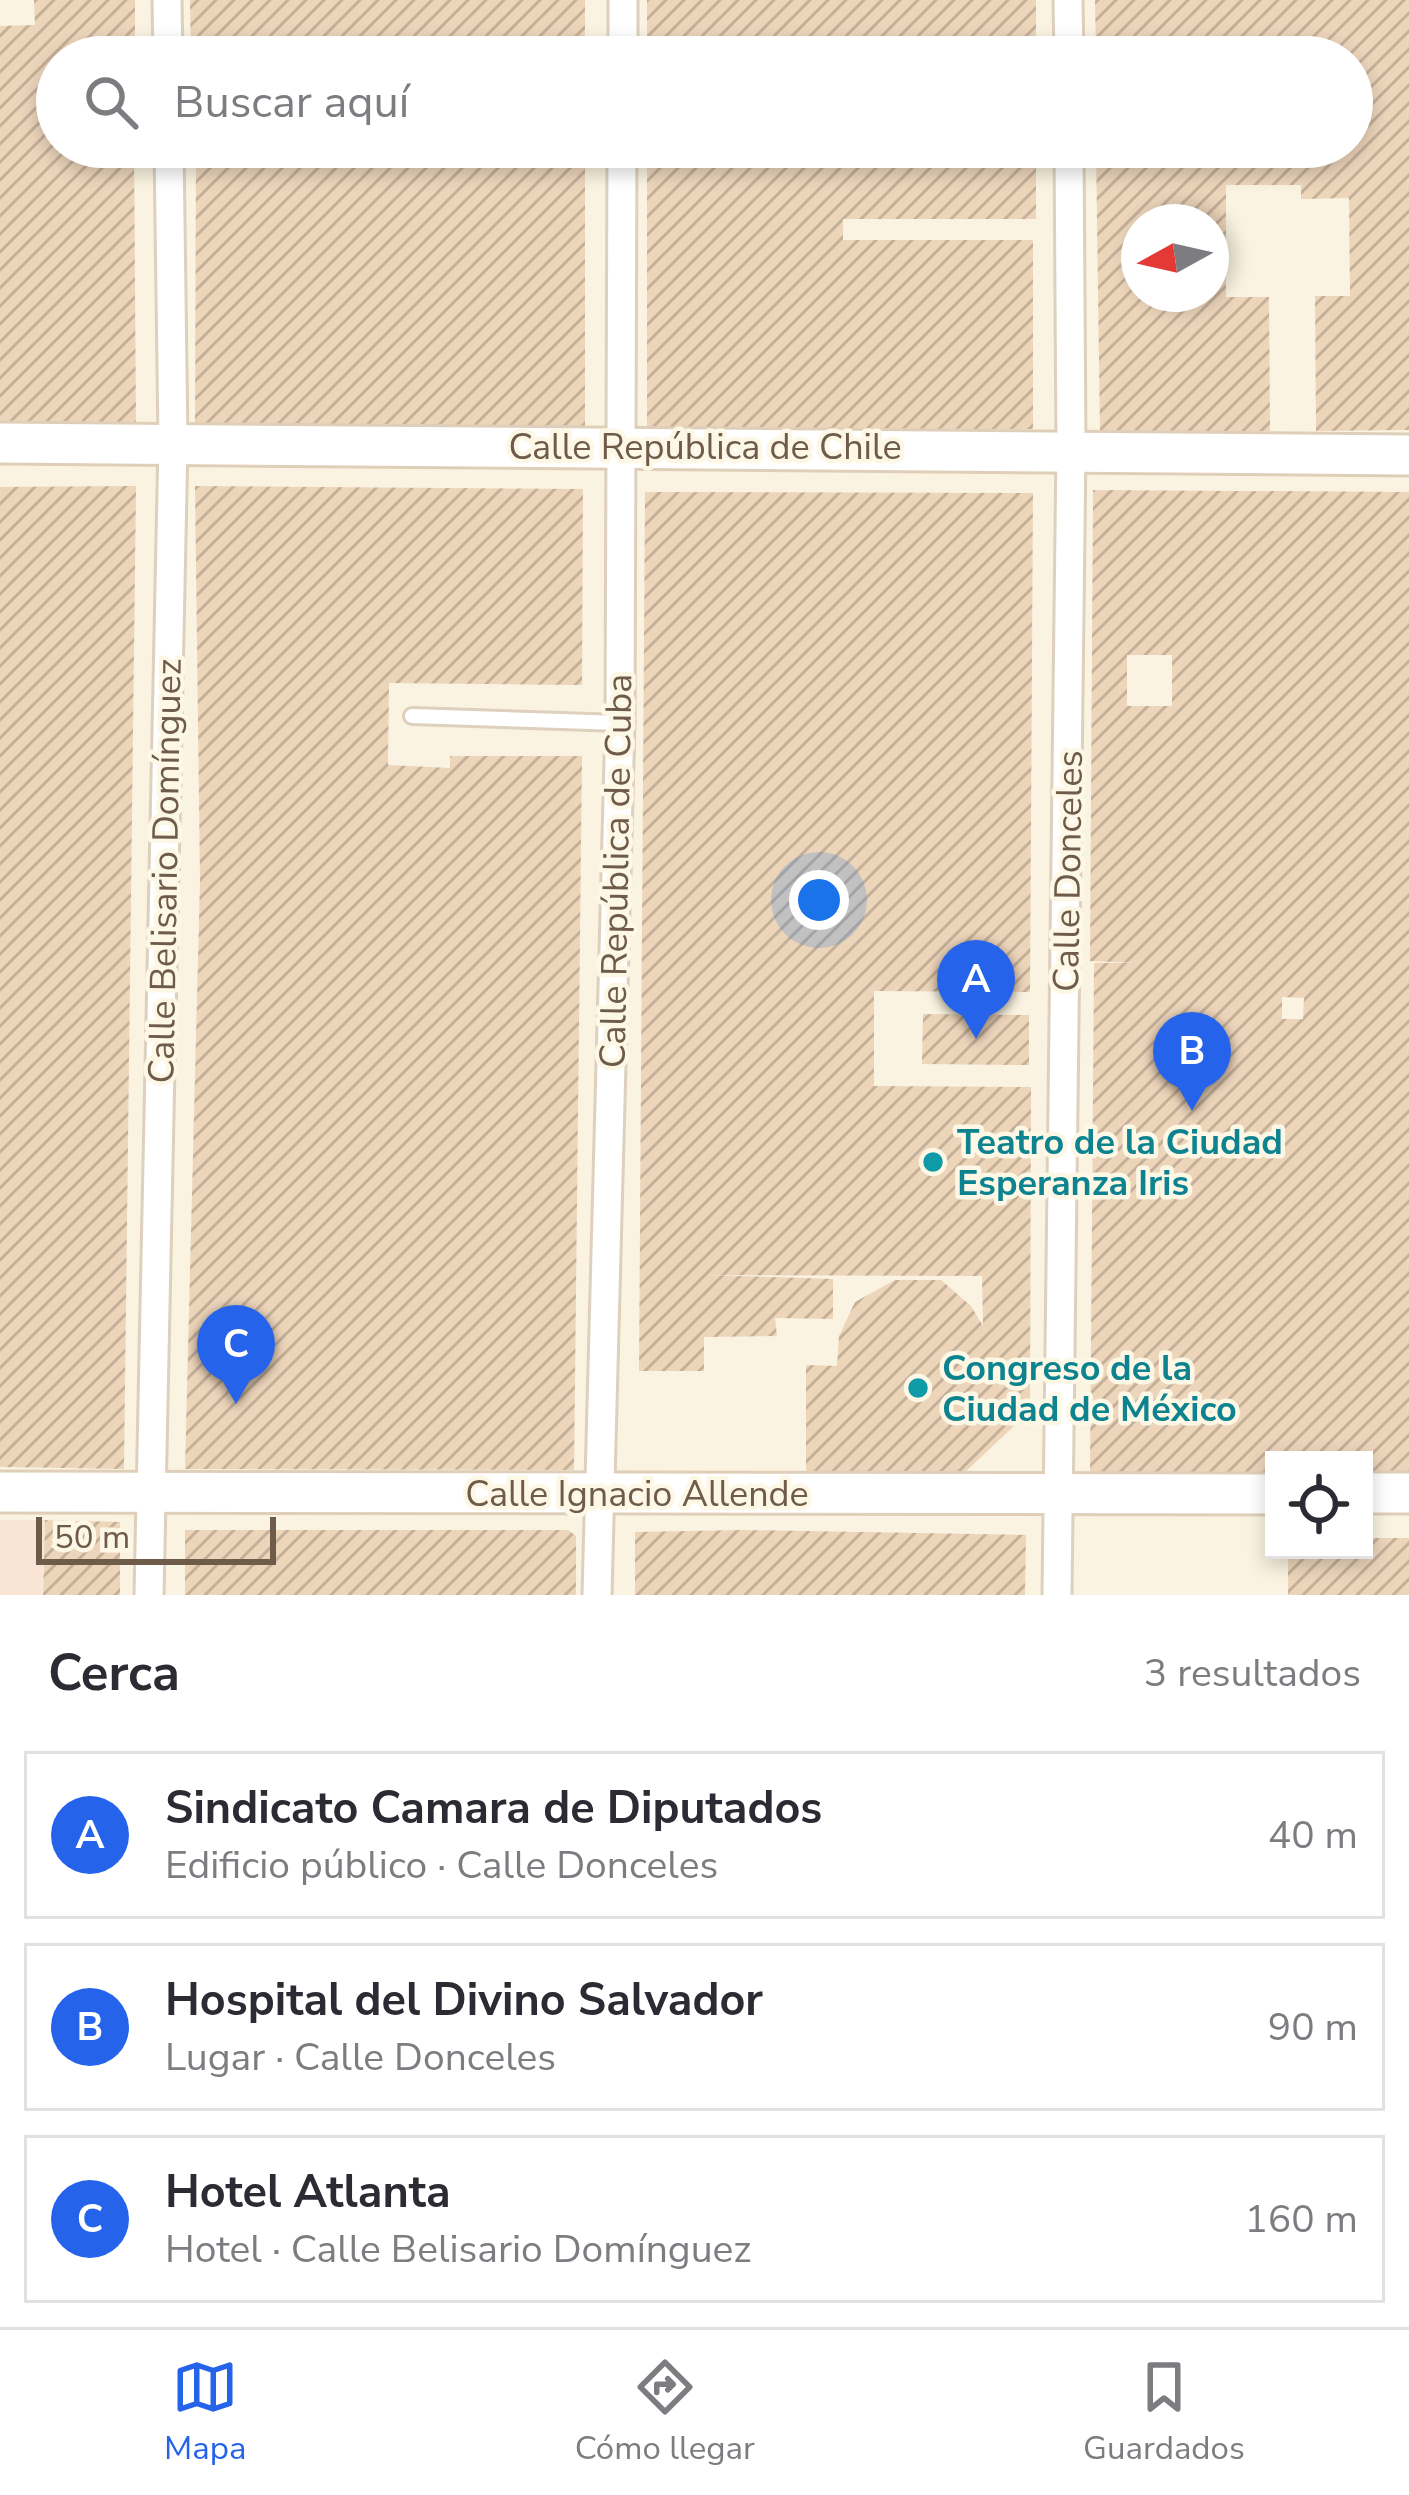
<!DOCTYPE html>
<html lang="es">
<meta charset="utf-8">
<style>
:root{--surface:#fff;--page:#f7f7f7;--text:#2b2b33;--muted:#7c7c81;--line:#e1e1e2;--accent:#2563eb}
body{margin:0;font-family:"Nunito Sans",sans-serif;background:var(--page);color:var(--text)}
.controls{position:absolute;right:36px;bottom:36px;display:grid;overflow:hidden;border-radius:0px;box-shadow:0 6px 18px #0003}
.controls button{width:108px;height:108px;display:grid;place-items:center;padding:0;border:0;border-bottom:3px solid var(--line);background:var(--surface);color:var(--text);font:60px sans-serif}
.compass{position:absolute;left:1121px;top:204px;width:108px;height:108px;border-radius:50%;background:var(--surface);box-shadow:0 6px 18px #0003;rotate:262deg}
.scale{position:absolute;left:36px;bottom:30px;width:240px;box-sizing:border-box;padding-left:12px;border:6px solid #6f5b4a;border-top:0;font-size:33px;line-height:42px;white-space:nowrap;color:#6f5b4a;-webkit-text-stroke:9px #fdf7e6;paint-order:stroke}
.you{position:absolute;left:819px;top:900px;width:42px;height:42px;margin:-30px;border:9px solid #fff;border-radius:50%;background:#1a73e8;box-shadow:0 0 0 18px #1a73e833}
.badge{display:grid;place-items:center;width:78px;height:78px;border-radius:50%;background:var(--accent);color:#fff;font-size:39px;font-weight:700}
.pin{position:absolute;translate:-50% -99px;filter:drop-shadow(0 3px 6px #0008)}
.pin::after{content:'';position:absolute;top:63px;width:42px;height:36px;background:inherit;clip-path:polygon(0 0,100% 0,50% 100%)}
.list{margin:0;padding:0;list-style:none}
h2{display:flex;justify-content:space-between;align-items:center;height:156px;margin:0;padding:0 48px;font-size:51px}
h2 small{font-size:39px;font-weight:400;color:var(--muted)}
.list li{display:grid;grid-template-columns:78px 1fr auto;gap:36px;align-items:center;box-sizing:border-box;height:168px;margin:0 24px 24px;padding:0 24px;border:3px solid var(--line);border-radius:0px}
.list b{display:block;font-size:45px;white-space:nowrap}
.list p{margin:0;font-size:39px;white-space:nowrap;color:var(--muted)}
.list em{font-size:39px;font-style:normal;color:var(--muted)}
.icon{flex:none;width:66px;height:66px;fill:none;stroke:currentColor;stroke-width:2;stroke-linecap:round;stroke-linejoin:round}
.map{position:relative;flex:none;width:1409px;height:1595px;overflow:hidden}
.search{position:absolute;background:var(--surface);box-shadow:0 6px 18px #0003;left:36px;right:36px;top:36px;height:132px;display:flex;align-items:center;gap:30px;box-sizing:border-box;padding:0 42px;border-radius:66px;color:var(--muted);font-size:45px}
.sheet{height:732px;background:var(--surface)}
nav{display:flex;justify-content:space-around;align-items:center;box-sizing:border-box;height:168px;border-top:3px solid var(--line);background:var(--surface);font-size:33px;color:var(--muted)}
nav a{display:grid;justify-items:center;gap:6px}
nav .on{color:var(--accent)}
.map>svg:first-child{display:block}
.commercial{fill:#fae4d5}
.building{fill:url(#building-hatch);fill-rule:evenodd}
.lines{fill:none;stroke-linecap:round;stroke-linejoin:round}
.lane-casing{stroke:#ddd0bd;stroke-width:20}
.street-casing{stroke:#ddd0bd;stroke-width:33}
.secondary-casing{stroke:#dfcfb9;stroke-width:45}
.lane{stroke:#fff;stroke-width:14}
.street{stroke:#fff;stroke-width:27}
.secondary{stroke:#fff;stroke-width:39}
.culture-dot{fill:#0f9aa8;stroke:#fdf7e6;stroke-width:4.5}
.labels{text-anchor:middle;stroke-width:9;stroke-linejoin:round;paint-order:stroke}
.street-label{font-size:36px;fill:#6f5b4a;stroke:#fdf7e6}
.culture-label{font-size:36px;font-weight:bold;fill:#0d838f;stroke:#fdf7e6;text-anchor:start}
</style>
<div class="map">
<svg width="1409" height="1595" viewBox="0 0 1409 1595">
<defs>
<pattern id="building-hatch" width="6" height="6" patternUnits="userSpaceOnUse" patternTransform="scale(3)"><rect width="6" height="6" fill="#edd5ba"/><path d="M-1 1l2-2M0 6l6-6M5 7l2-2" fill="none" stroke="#c4b099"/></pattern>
</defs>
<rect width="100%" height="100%" fill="#faf3e1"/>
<path class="commercial" d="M0 1520H45L42 1595H0Z"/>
<path class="building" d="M34 0H135V57H57V147H134L136 426 0 423V26L35 25Z
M190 0H585V57H191Z
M647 0H1036V57H647Z
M1095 0H1409V430L1316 431 1315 296H1350L1349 198 1301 199V185H1226V297H1269L1270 431 1100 433 1096 147H1352V57H1096ZM1139 222H1211V294H1139Z
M196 147H585V431L195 423Z
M647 147H1036V219H843V240H1033V429H647Z
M136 486 124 1469 0 1467V487Z
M195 486 583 489 582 685 389 683 388 765 450 768V756H582L574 1470 185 1469 200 880Z
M1093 490 1409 492V1475H1364V1460H1274V1475H1090L1094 963H1137L1090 961ZM1127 655H1172V706H1127ZM1282 997 1304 998 1303 1019H1282Z
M645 492 1033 493 1030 992 874 991V1086L1031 1087 1030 1411 961 1476 806 1474V1365L837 1366 839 1336 855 1302 895 1280H941L971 1306 983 1326 982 1276 706 1275 833 1279V1319L775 1318 777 1336 704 1337V1371H639Z
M923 1014 1029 1015V1065L922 1064Z
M45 1520 120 1522V1595H43Z
M185 1530H568L576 1536V1595H185Z
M742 1530 1026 1535 1025 1595H635V1532Z
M1364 1538H1409V1595H1288V1550H1364Z"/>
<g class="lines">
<g class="lane-casing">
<path id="lane" d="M412 716 620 723"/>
</g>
<g class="street-casing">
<path id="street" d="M167 0 168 57
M1068 0 1069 57
M623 57V0
M149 1595 173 442 169 147
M597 1595 620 723 622 147
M1057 1595 1071 449 1069 147"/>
</g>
<g class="secondary-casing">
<path id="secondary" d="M0 443 1409 455
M0 1492 1274 1494
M1364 1493H1409"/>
</g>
<use href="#lane" class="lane"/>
<use href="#street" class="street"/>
<use href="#secondary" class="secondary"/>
</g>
<g class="culture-dot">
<circle cx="933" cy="1162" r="12"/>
<circle cx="918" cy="1388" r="12"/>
</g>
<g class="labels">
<g class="street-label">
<text x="705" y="459">Calle República de Chile</text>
<text transform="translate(164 871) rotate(-89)" y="13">Calle Belisario Domínguez</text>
<text transform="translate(615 871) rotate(-89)" y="13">Calle República de Cuba</text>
<text transform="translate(1067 871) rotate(-89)" y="13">Calle Donceles</text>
<text x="637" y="1506">Calle Ignacio Allende</text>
</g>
<g class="culture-label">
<text x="957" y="1154">Teatro de la Ciudad<tspan x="957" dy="41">Esperanza Iris</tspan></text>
<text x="942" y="1380">Congreso de la<tspan x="942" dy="41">Ciudad de México</tspan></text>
</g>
</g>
</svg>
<div class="controls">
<button><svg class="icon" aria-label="locate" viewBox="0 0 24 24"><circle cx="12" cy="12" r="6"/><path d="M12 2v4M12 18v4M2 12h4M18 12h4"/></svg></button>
</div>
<svg class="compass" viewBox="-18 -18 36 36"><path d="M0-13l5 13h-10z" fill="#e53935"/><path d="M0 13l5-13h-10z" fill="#7c7c81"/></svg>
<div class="scale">50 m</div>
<div class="you"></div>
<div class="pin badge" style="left:976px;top:1039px">A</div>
<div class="pin badge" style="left:1192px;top:1111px">B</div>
<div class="pin badge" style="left:236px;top:1404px">C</div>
<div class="search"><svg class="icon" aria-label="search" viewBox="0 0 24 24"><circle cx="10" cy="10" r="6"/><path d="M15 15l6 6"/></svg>Buscar aquí</div>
</div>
<section class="sheet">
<h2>Cerca<small>3 resultados</small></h2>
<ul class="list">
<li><span class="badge">A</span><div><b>Sindicato Camara de Diputados</b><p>Edificio público · Calle Donceles</p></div><em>40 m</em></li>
<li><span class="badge">B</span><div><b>Hospital del Divino Salvador</b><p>Lugar · Calle Donceles</p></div><em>90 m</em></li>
<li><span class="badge">C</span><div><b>Hotel Atlanta</b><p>Hotel · Calle Belisario Domínguez</p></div><em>160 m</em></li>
</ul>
</section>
<nav>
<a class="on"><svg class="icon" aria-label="map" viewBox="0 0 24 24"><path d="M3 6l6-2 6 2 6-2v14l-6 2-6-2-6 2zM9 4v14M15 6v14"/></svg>Mapa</a>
<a><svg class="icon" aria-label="directions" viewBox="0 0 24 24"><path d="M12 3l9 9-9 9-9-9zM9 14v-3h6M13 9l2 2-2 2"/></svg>Cómo llegar</a>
<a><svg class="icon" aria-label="saved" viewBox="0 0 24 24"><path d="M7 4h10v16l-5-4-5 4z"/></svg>Guardados</a>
</nav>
